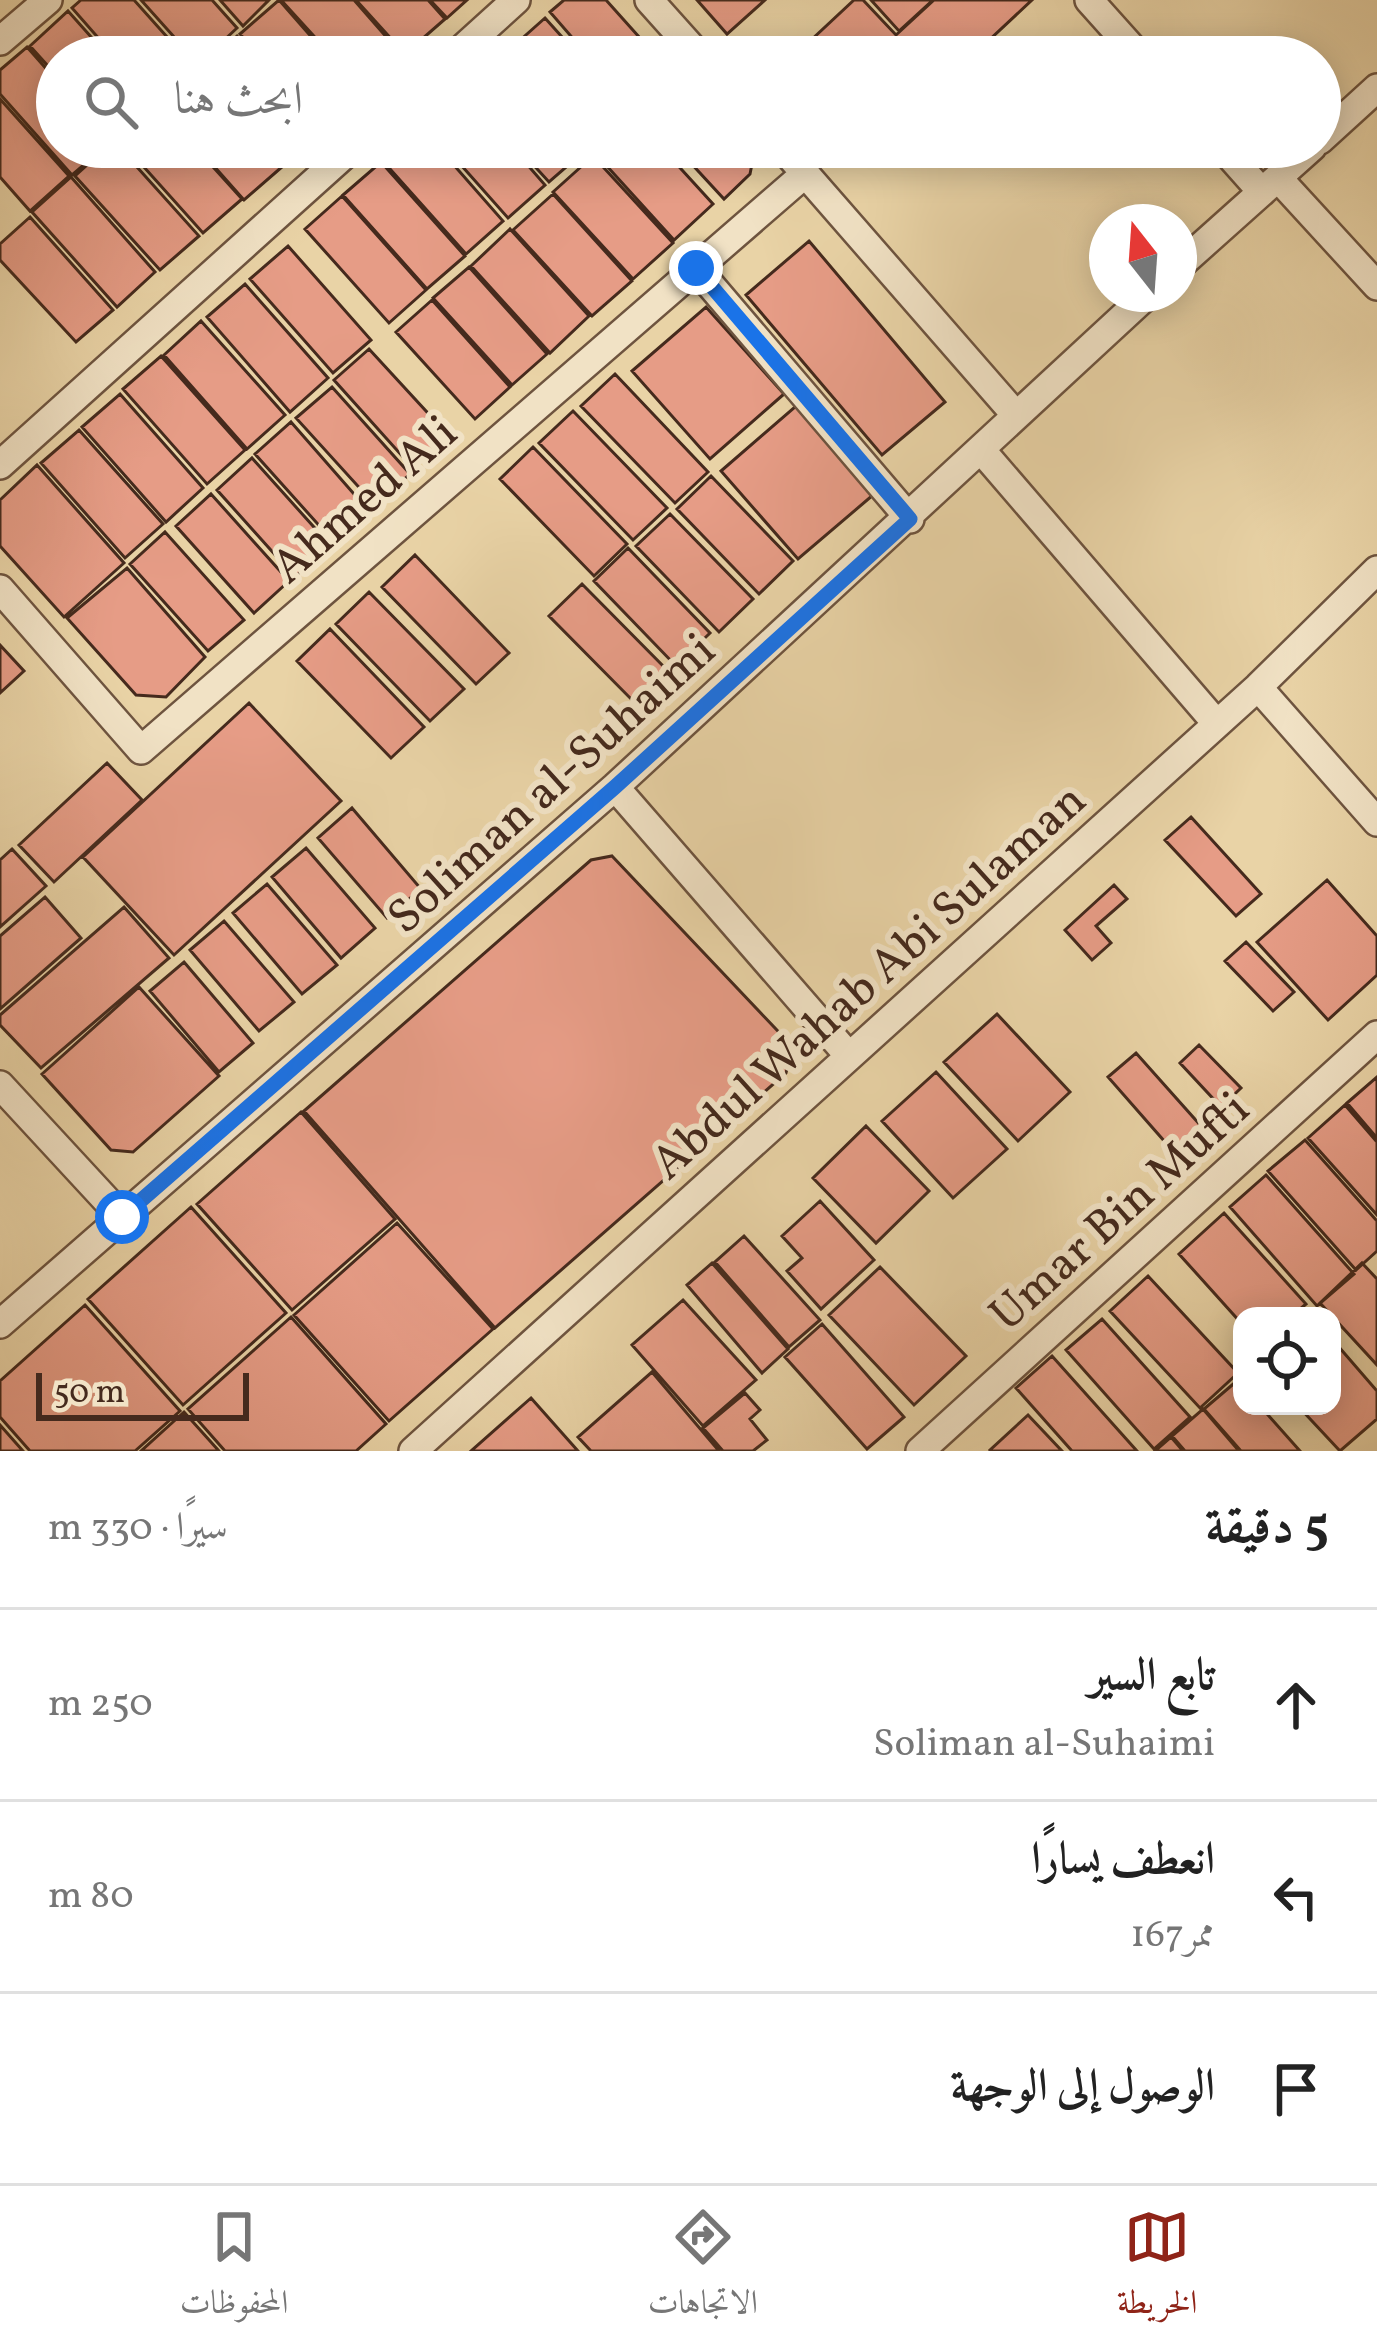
<!DOCTYPE html>
<html lang="ar">
<meta charset="utf-8">
<style>
:root{--surface:#fff;--page:#f6f6f6;--text:#222;--muted:#767676;--line:#e0e0e0;--accent:#8f2418}
body{margin:0;font-family:Vollkorn,Amiri,serif;background:var(--page);color:var(--text);direction:rtl}
.controls{position:absolute;right:36px;bottom:36px;display:grid;overflow:hidden;border-radius:24px;box-shadow:0 6px 30px #0003}
.controls button{width:108px;height:108px;display:grid;place-items:center;padding:0;border:0;border-bottom:3px solid var(--line);background:var(--surface);color:var(--text);font:60px sans-serif}
.compass{position:absolute;left:1089px;top:204px;width:108px;height:108px;border-radius:50%;background:var(--surface);box-shadow:0 6px 30px #0003;rotate:343deg}
.scale{position:absolute;left:36px;bottom:30px;width:213px;box-sizing:border-box;padding-left:12px;border:6px solid #452a1d;border-top:0;font-size:33px;line-height:42px;white-space:nowrap;color:#452a1d;-webkit-text-stroke:9px #f1e2c5;paint-order:stroke}
.stop{position:absolute;width:36px;height:36px;margin:-27px;border:9px solid #1a73e8;border-radius:50%;background:#fff}
.stop.end{background:#1a73e8;border-color:#fff;box-shadow:0 3px 12px #0008}
.list{margin:0;padding:0;list-style:none}
h2{display:flex;justify-content:space-between;align-items:center;height:156px;margin:0;padding:0 48px;font-size:51px}
h2 small{font-size:39px;font-weight:400;color:var(--muted)}
.list li{display:grid;grid-template-columns:78px 1fr auto;gap:36px;align-items:center;box-sizing:border-box;height:192px;padding:0 48px;border-top:3px solid var(--line)}
.list b{display:block;font-size:45px;white-space:nowrap}
.list p{margin:0;font-size:39px;white-space:nowrap;color:var(--muted)}
.list em{font-size:39px;font-style:normal;color:var(--muted)}
.icon{flex:none;width:66px;height:66px;fill:none;stroke:currentColor;stroke-width:2;stroke-linecap:round;stroke-linejoin:round}
.map{position:relative;flex:none;width:1377px;height:1451px;overflow:hidden;direction:ltr}
.search{position:absolute;background:var(--surface);box-shadow:0 6px 30px #0003;left:36px;right:36px;top:36px;height:132px;display:flex;align-items:center;gap:30px;box-sizing:border-box;padding:0 42px;border-radius:66px;color:var(--muted);font-size:45px}
.sheet{height:732px;background:var(--surface)}
nav{display:flex;justify-content:space-around;align-items:center;box-sizing:border-box;height:168px;border-top:3px solid var(--line);background:var(--surface);font-size:33px;color:var(--muted)}
nav a{display:grid;justify-items:center;gap:6px}
nav .on{color:var(--accent)}
.map>svg:first-child{display:block}
.building{fill:#e69c86;stroke:#452a1d;stroke-width:3}
.lines{fill:none;stroke-linecap:round;stroke-linejoin:round}
.minor-casing{stroke:#6e543f;stroke-width:32}
.minor{stroke:#f1e2c5;stroke-width:27}
.route{stroke:#1a73e8;stroke-width:15}
.labels{text-anchor:middle;stroke-width:12;stroke-linejoin:round;paint-order:stroke}
.street-label{font-size:48px;fill:#452a1d;stroke:#f1e2c5}
</style>
<div class="map">
<svg width="1377" height="1451" viewBox="0 0 1377 1451">
<rect width="100%" height="100%" fill="#e9d3a6"/>
<filter id="stains"><feTurbulence type="fractalNoise" baseFrequency=".00167" numOctaves="4"/><feColorMatrix values="0 0 0 0 .2 0 0 0 0 .09 0 0 0 0 .02 0 0 0 .5 -.17"/></filter>
<radialGradient id="worn" r=".72"><stop offset=".6" stop-color="#630" stop-opacity="0"/><stop offset="1" stop-color="#630" stop-opacity=".3"/></radialGradient>
<path class="building" d="M81 0H134L185 57H115L72 8Z
M141 0H212L237 28 206 57H192Z
M220 0H269L243 26Z
M279 0 329 57H260L240 34Z
M281 0H354L403 56 333 57Z
M356 0H428L445 19 405 54Z
M430 0H467L447 18Z
M564 0H606L657 57H589L550 12Z
M697 0H765L727 34Z
M854 0H863L896 35 934 0H1032L971 57H793Z
M871 0H933L899 31Z
M68 11 109 57H57V76L30 46Z
M545 18 580 57H513L508 51Z
M237 36 256 57H213Z
M27 47 57 81V147H105L72 175 0 94V70Z
M0 99 69 176 30 211 0 177Z
M107 147H119L199 236 160 270 75 176Z
M126 147H195L242 199 203 233Z
M197 147H266L283 166 244 200Z
M268 147H303L283 164Z
M397 147H438L503 221 466 254 382 160Z
M445 147H512L545 185 508 218Z
M517 147H585L587 149 549 182Z
M602 147H661L713 204 674 240 595 153Z
M676 147H742L753 159 750 174 724 199Z
M838 147H874L855 165Z
M593 156 673 243 633 279 553 192Z
M381 162 465 256 427 289 343 195Z
M71 177 155 272 117 307 32 212Z
M553 194 632 281 592 316 513 230Z
M342 196 426 290 389 323 305 229Z
M30 217 113 310 76 342 0 260V244Z
M510 229 589 316 550 353 471 266Z
M809 241 945 402 882 455 746 295Z
M288 246 371 340 333 373 250 279Z
M469 267 547 354 512 385 433 298Z
M245 284 328 378 290 412 207 317Z
M432 300 510 387 475 419 396 332Z
M706 307 784 394 710 459 632 371Z
M201 321 285 415 247 449 164 355Z
M369 349 448 435 412 467 334 380Z
M161 356 245 450 207 484 123 389Z
M615 374 708 472 675 503 581 406Z
M332 387 410 474 375 505 296 418Z
M120 394 203 488 166 522 82 427Z
M796 406 873 495 798 559 721 471Z
M573 411 667 508 633 540 539 443Z
M291 422 368 510 333 541 255 454Z
M79 430 163 524 125 558 41 463Z
M533 447 627 544 594 576 500 479Z
M252 458 330 545 295 577 217 490Z
M37 465 124 563 64 617 0 546V500Z
M711 476 793 561 759 594 677 509Z
M211 494 289 581 254 613 176 526Z
M670 514 753 599 719 632 636 546Z
M165 532 244 620 208 651 130 564Z
M628 548 710 633 676 666 594 581Z
M415 555 509 653 476 684 382 587Z
M127 568 205 657 166 697 136 695 67 618Z
M582 584 671 674 638 706 549 616Z
M369 592 464 689 430 721 336 624Z
M330 629 424 727 391 758 297 661Z
M0 645 24 671 0 693Z
M249 703 341 801 174 955 83 857Z
M107 763 142 800 54 882 19 845Z
M352 808 421 889 387 918 318 838Z
M1191 817 1261 894 1236 916 1165 840Z
M306 848 375 928 341 958 272 877Z
M12 849 46 886 0 927V860Z
M612 856 792 1046 786 1073 495 1328 304 1111 591 860Z
M1327 880 1377 936V975L1328 1020 1257 942Z
M267 884 337 965 302 994 233 913Z
M1114 885 1127 899 1096 926 1111 943 1092 960 1065 930Z
M45 897 81 938 0 1009V936Z
M124 907 169 958 41 1068 0 1025V1015Z
M224 921 294 1002 259 1031 190 950Z
M1246 942 1294 992 1273 1011 1225 961Z
M184 962 253 1043 219 1072 150 991Z
M139 987 219 1076 133 1152 111 1150 42 1074Z
M997 1014 1070 1092 1018 1141 944 1062Z
M1199 1045 1241 1088 1221 1107 1180 1063Z
M1136 1053 1201 1126 1173 1151 1108 1077Z
M936 1072 1007 1149 953 1198 882 1121Z
M1377 1077V1138L1347 1103Z
M1345 1105 1377 1142V1215L1308 1138Z
M301 1112 395 1219 292 1310 197 1204Z
M866 1126 929 1191 876 1243 813 1178Z
M1305 1140 1377 1221V1251L1356 1270 1268 1171Z
M1266 1175 1354 1274 1317 1306 1230 1207Z
M820 1201 874 1260 821 1309 787 1271 802 1258 782 1236Z
M191 1207 286 1313 183 1405 88 1299Z
M1224 1213 1306 1304 1292 1316H1242V1324L1179 1254Z
M397 1223 493 1329 389 1421 294 1315Z
M744 1236 820 1320 789 1347 715 1262Z
M712 1263 788 1349 762 1373 687 1285Z
M1362 1263 1377 1279V1365L1320 1303Z
M880 1267 966 1356 914 1405 829 1315Z
M1148 1276 1238 1373 1200 1408 1110 1311Z
M683 1300 756 1380 703 1426 632 1345Z
M85 1305 180 1411 135 1451H30L0 1417V1381Z
M291 1317 386 1424 356 1451H225L188 1409Z
M1102 1319 1190 1417 1154 1449 1066 1350Z
M822 1324 904 1417 867 1449 785 1357Z
M1332 1339 1377 1391V1419L1340 1451 1298 1406H1332Z
M1052 1356 1137 1451H1072L1016 1388Z
M652 1372 719 1451H591L578 1437Z
M1238 1380 1242 1406H1260L1300 1451H1241L1204 1409Z
M745 1393 760 1410 750 1419 767 1440 753 1451H723L703 1428Z
M531 1398 578 1451H471Z
M1203 1409 1239 1451H1185L1172 1436Z
M184 1412 219 1451H141Z
M1028 1415 1062 1451H991L990 1450Z
M0 1425 23 1451H0Z
M1171 1437 1183 1451H1155Z"/>
<g class="lines">
<g class="minor-casing">
<path id="minor" d="M649 0 700 57
M1089 0 1140 57
M0 41 48 0
M453 57 516 0
M1320 140 1377 88
M782 147 1014 413
M1222 147 1262 192
M1278 178 1377 286
M1179 266 1312 147
M696 268 910 519
M983 452 1217 724
M0 465 353 147
M0 589 141 750 806 173
M1258 687 1377 822
M615 787 849 1056
M0 1085 122 1217
M0 1324 615 787 1148 294
M413 1451 1258 687 1377 570
M920 1451 1377 1035"/>
</g>
<use href="#minor" class="minor"/>
</g>
<g class="lines">
<path class="route" d="M122 1217 615 787 910 519 696 268"/>
</g>
<g class="labels">
<g class="street-label">
<text transform="translate(363 498) rotate(-41)" y="17">Ahmed Ali</text>
<text transform="translate(550 782) rotate(-42)" y="17">Soliman al-Suhaimi</text>
<text transform="translate(867 980) rotate(-42)" y="17">Abdul Wahab Abi Sulaman</text>
<text transform="translate(1118 1210) rotate(-42)" y="17">Umar Bin Mufti</text>
</g>
</g>
<rect width="100%" height="100%" filter="url(#stains)"/>
<rect width="100%" height="100%" fill="url(#worn)"/>
</svg>
<div class="controls">
<button><svg class="icon" aria-label="locate" viewBox="0 0 24 24"><circle cx="12" cy="12" r="6"/><path d="M12 2v4M12 18v4M2 12h4M18 12h4"/></svg></button>
</div>
<svg class="compass" viewBox="-18 -18 36 36"><path d="M0-13l5 13h-10z" fill="#e53935"/><path d="M0 13l5-13h-10z" fill="#767676"/></svg>
<div class="scale">50 m</div>
<div class="stop" style="left:122px;top:1217px"></div>
<div class="stop end" style="left:696px;top:268px"></div>
<div class="search"><svg class="icon" aria-label="search" viewBox="0 0 24 24"><circle cx="10" cy="10" r="6"/><path d="M15 15l6 6"/></svg>ابحث هنا</div>
</div>
<section class="sheet">
<h2>5 دقيقة<small>سيرًا · 330 m</small></h2>
<ul class="list">
<li><svg class="icon" aria-label="ahead" viewBox="0 0 24 24"><path d="M12 20V5M6 11l6-6 6 6"/></svg><div><b>تابع السير</b><p>Soliman al-Suhaimi</p></div><em>250 m</em></li>
<li><svg class="icon" aria-label="left" viewBox="0 0 24 24"><path d="M17 20v-9H6M10 6l-5 5 5 5"/></svg><div><b>انعطف يسارًا</b><p>ممر167</p></div><em>80 m</em></li>
<li><svg class="icon" aria-label="arrive" viewBox="0 0 24 24"><path d="M6 21V4h12l-3 4 3 4H6"/></svg><div><b>الوصول إلى الوجهة</b></div></li>
</ul>
</section>
<nav>
<a class="on"><svg class="icon" aria-label="map" viewBox="0 0 24 24"><path d="M3 6l6-2 6 2 6-2v14l-6 2-6-2-6 2zM9 4v14M15 6v14"/></svg>الخريطة</a>
<a><svg class="icon" aria-label="directions" viewBox="0 0 24 24"><path d="M12 3l9 9-9 9-9-9zM9 14v-3h6M13 9l2 2-2 2"/></svg>الاتجاهات</a>
<a><svg class="icon" aria-label="saved" viewBox="0 0 24 24"><path d="M7 4h10v16l-5-4-5 4z"/></svg>المحفوظات</a>
</nav>
